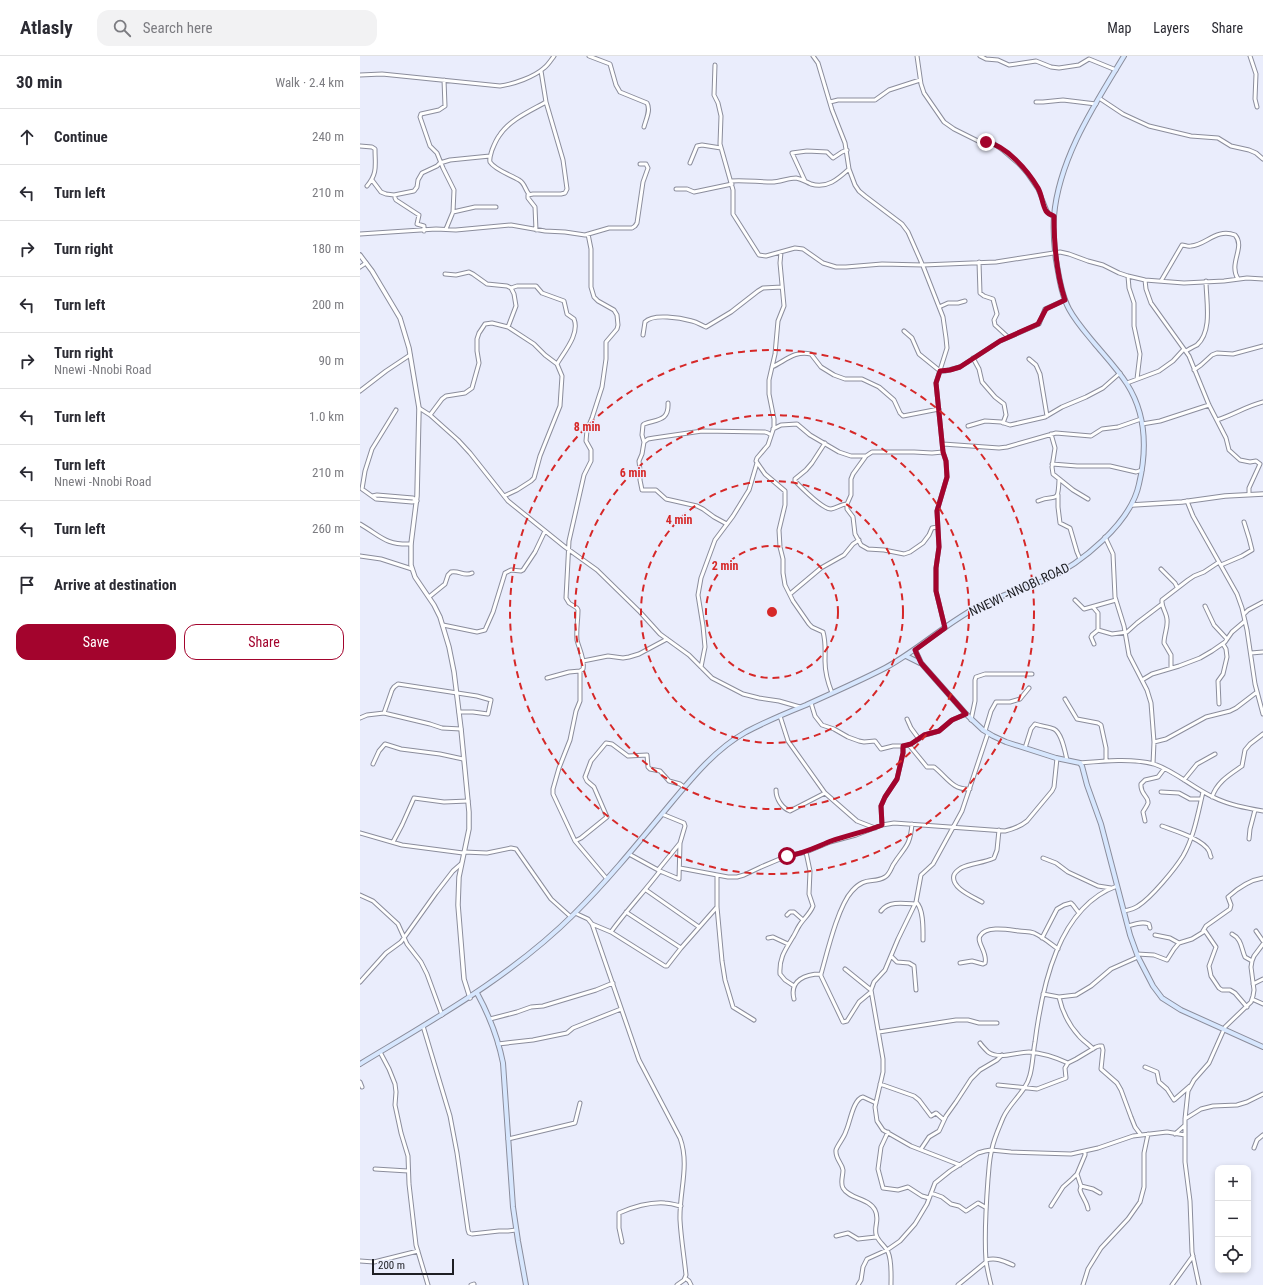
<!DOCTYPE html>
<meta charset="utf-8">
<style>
:root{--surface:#fff;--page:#f2f2f3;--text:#2b2b33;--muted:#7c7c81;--line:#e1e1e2;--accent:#a3042d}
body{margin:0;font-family:"Roboto Condensed",sans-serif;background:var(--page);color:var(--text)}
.controls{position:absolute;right:12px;bottom:12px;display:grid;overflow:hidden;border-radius:8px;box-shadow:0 2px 6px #0003}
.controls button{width:36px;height:36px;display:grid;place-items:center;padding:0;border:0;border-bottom:1px solid var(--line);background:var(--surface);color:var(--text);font:20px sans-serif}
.scale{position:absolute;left:12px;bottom:10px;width:82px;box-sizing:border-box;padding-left:4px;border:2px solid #1e1f24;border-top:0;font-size:11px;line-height:14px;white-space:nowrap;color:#1e1f24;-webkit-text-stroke:3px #eaedfc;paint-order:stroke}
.stop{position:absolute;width:12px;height:12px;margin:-9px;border:3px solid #a3042d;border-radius:50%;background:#fff}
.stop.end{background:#a3042d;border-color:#fff;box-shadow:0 1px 4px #0008}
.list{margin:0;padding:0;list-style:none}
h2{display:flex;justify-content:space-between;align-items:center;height:52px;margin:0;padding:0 16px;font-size:17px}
h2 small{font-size:13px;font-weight:400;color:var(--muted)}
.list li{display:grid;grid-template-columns:26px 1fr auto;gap:12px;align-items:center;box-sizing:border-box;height:56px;padding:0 16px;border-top:1px solid var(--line)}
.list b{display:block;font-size:15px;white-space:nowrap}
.list p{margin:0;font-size:13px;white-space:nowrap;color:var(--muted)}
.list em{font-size:13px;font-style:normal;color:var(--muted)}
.actions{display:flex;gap:8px;padding:12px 16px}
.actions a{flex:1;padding:9px 0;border:1px solid var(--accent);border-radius:12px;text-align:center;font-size:14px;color:var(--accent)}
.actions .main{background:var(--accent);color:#fff}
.icon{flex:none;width:22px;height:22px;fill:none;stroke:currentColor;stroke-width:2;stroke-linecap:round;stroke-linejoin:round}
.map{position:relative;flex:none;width:903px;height:1229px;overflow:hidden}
header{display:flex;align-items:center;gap:24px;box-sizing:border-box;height:56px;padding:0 20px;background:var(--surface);border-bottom:1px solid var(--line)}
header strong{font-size:19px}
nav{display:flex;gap:22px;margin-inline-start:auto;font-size:14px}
.search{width:280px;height:36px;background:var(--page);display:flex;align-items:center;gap:10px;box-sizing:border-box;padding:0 14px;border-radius:12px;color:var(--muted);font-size:15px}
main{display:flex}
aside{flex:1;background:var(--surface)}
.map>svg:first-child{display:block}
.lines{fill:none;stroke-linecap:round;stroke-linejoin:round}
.minor-casing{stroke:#8b8d9c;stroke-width:5}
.tertiary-casing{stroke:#8b8d9c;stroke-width:5.5}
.secondary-casing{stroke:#8b8d9c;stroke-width:6}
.minor{stroke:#fff;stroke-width:3}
.tertiary{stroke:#fff;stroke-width:3.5}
.secondary{stroke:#d7e7fe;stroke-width:4}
.route{stroke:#a3042d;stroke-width:5}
.ring{fill:none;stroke:#d62828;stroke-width:2;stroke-dasharray:7 5}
.labels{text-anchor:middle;stroke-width:3;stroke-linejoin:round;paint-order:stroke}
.street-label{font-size:13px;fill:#1e1f24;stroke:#eaedfc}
.centre{fill:#d62828;stroke:#eaedfc;stroke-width:2}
.ring-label{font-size:12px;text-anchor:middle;font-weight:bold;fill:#d62828;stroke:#eaedfc;stroke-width:3;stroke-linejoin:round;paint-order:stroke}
</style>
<header>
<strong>Atlasly</strong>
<div class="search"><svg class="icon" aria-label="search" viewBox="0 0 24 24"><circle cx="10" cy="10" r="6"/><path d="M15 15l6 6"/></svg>Search here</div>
<nav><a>Map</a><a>Layers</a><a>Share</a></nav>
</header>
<main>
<aside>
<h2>30 min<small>Walk · 2.4 km</small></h2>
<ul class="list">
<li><svg class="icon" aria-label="ahead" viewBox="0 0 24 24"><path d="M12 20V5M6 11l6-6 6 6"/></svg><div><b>Continue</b></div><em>240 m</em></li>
<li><svg class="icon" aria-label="left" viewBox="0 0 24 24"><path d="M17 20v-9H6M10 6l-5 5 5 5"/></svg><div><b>Turn left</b></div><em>210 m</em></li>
<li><svg class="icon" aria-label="right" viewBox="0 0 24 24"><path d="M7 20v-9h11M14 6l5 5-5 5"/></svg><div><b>Turn right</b></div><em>180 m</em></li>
<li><svg class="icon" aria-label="left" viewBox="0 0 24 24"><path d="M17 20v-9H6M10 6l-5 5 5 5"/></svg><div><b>Turn left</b></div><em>200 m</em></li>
<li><svg class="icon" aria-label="right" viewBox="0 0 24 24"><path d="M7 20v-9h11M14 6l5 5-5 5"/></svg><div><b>Turn right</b><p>Nnewi -Nnobi Road</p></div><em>90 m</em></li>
<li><svg class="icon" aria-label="left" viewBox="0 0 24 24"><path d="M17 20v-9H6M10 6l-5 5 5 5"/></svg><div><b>Turn left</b></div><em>1.0 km</em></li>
<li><svg class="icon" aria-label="left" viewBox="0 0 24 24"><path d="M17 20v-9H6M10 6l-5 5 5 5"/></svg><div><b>Turn left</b><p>Nnewi -Nnobi Road</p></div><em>210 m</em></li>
<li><svg class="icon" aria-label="left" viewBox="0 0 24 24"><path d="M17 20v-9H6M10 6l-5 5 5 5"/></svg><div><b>Turn left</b></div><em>260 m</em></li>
<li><svg class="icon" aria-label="arrive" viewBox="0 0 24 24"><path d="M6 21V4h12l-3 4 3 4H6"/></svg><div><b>Arrive at destination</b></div></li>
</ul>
<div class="actions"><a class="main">Save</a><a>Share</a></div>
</aside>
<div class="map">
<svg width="903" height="1229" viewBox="0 0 903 1229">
<rect width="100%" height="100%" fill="#eaedfc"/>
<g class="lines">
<g class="minor-casing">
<path id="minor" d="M229 0 250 8 256 29 260 36 287 47C291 54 286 63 284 71
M453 0 458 7 472 54 485 87 489 113 495 129 499 135 505 140 542 168 548 176 563 210 583 261 586 282 587 292 576 327 583 396 586 405 587 421 577 455 579 491 576 512V535L585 572
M557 0 561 28 564 37 584 66 594 73 618 85 633 87 644 95 660 109 667 117 678 133 687 155 689 158 694 160
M620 0 626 3 638 4 649 9 676 5 691 11 699 12 719 9 729 3 756 14
M890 0 896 18 895 43 897 51
M355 9 354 39 358 47 361 60 360 88 373 134V158L399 199 406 200 435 192 443 193 463 207 476 211H486L522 208 563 209 636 206 700 196 709 198 728 205 743 209 759 217 768 220 785 224 824 227 864 225 887 222 903 223
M0 19 22 18 140 30C154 28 174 21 184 12 188 9 191 4 194 0
M84 24 85 50 79 54 61 58 60 61 70 90 77 97 83 112 94 134 93 156 86 173
M739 42 763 58 789 70 831 80 858 82 871 90 889 94 896 97 903 103
M470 46 478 44H515L529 34 560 24
M676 46H683L703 44 736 48
M0 90 12 91 15 93C15 109 18 117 7 130
M330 107 337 90 342 89 361 92
M12 124 21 136 26 138 34 139 54 135 57 131 58 124 62 117 77 110 80 107 90 104 130 100
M371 125C385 124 398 126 412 126 420 126 428 122 436 122 442 123 446 126 451 128 467 133 478 123 489 113
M445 125 432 97 447 95 467 96 473 102 482 96 487 94
M316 133H327L334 136 372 128
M169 138C165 134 165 127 159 124 151 119 135 114 130 106 129 102 131 98 132 94 134 89 136 84 139 80 149 64 170 55 186 46
M35 139V142L36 144 59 159 57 168 64 170V175
M93 156 115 151H136
M176 174 175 151 168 142V139L173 138H201L205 137 207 133 203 104 186 46 181 15
M0 178 76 173 96 174 151 169 185 175 205 176 225 179 249 172H272L275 170 277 167 283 126 288 112 286 108H280
M228 178 231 193V231L234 241 238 245 254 254 257 259 258 269 257 273 246 286V303L242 331 232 362 227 374 226 385 231 394V405L224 419 209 485 206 542 209 547 217 552 218 554C218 564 216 574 217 584 219 593 225 603 223 613L220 615V645L216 655 210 684 199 712 193 733V738L215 785 247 823
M421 196 420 207 424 250 418 265 415 298 409 324V338L414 363V371L408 389 397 402 396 405 405 418 425 435V449L419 474 420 491 423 503V517L425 529 433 545 449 568 452 571 463 576C466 586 465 595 465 605 465 616 468 627 472 637
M619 206 620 237 624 240 633 243 637 258 634 264 635 269 648 281
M0 211 6 207
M85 218 96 219 109 216 113 218 127 228 147 230 151 232 154 238 156 250 148 271
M768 220 769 232 774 247V270L780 298 777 323
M785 224 786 233 791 247 829 300 849 349 866 382 869 394 880 404 890 406 896 405 900 408 889 432V438
M801 225 822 189C825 189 828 191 831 190 846 189 856 172 875 179 886 191 868 207 878 223
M151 232 157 230H176L182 237 204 245 207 258 214 263C220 278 204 296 197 308
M579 251 588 247H598L605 245
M544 275 552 282 559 298 580 315H585L600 311 640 285 679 268 685 253 705 244
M283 279 285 266C293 257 321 262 332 265 337 266 341 269 346 271L371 256 398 235 403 232 422 231
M826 295C829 293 833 291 837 289 853 275 846 244 846 225
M613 302 619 313 622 326 635 341 644 348 646 359 643 367
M669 303 676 309 680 318 687 360
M412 311C425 305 435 294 451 298L461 311 474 319 485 323H502L519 331 534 344 540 357 543 360 579 353
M834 314 841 309 852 299 857 297 873 298 903 290
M767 327 799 315 813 305 824 293
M0 335 26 315 50 299
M59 352 70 359 98 384 110 397 148 445 205 491 237 514 280 556 300 578 329 599 352 622 383 638 399 642 419 645 440 651
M36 354 12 393 5 415 2 433 16 443 52 446 57 445
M70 359 82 343 86 340 105 337 112 332 119 307 117 295V283L119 277 125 268 132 267 148 271 174 288 185 299 197 308 202 320 200 350 180 400 174 422 171 425 157 434 144 440
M857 364C873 359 887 350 903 346
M782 368 800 365 849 349
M608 370 625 365 641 366 650 369 685 361 702 351 726 341 743 332 760 317
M413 373 421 369 437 368 450 379 479 396 491 400H506
M691 378 695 392 692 411 693 418 713 434 728 443
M284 386 282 379 283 369 284 368C298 363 309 365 308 347
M465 387 452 407 446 414 435 423V425C442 432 462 453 471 453 477 452 481 448 487 448
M583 388 639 392 647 391 696 377 731 380 742 373 758 371 781 363
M692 408 717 410H750L776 416 782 414
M698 439V451L700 467 710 472 717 496 720 503
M12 440 17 439 53 442 57 445
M678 445C696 437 698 450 699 424
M827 445 833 460 877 538 882 552 887 574 895 628 903 658
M365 467 354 461 343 453 337 450 306 443 296 434H282L280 424V414L279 405 282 398 284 386 288 383 294 382 342 375 405 376 408 377 411 379
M0 468C21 480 25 489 51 488
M577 471 572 472 569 479 563 487 550 496 544 498 524 494 508 493 501 489 495 478 493 461 487 453V448L491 439V423L493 418 506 400 512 396H554L572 397 583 396
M745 481 753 498 755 541 764 570 769 599 787 634 791 647 794 686 793 708
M0 500 21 503 52 513
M861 509 882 500 892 494 889 482 884 466
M801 513 815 527 817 531
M430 538 461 512 484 499 493 488 499 484
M69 541 85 528 88 519 91 516C99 514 104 521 112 517
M715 544 724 553 756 544
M845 550 854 569 867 583
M733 551 738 557V574
M884 558 888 554 903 546
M83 569 117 576 125 574 133 556 145 517 151 514 161 515 163 514 175 496 185 475
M734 588 731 581 732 579 738 574 752 578 767 576 777 567 802 548
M891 597 903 596
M223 605 248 600 263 602 269 601 279 598 307 583
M341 611 345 591 343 570 338 539 341 522 355 484 373 460 389 434 397 407
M811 612V599L804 587C804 579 808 571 807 564 807 557 801 551 802 544L828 524 834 520 844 516 859 506
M187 622 209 616 220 615
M782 624 792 618 819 610 840 602 852 595 865 586 872 576 885 565
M705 643 717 663 738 667 741 669 746 692V705
M451 647 455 660 462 669 474 673 488 681 499 685 504 686 515 685 521 693 533 690H545L551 688 565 679 579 675 592 664 606 658
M859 648 858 625 863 618 867 601 866 593 863 588
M24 657 32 634 34 631 38 628 117 640 131 644 128 658 113 656H99
M420 660 428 685 465 737 497 765 515 772
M0 662 7 659 24 657 70 668 82 672 101 673
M547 663 551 672 559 683
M611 664 615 645V624L616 621 625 618H672
M625 675 631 655 636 646H650L660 643 669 632
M794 686 806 683 846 661 870 655 876 652 897 636
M549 689 567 711H574C587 721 592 734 610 733
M665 692 671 673 675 668C680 670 690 671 694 673 702 677 705 696 707 704
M720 707C742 705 772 702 794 708 815 715 833 732 853 741 869 749 886 752 903 755
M13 708 19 695 25 688 41 693 80 698 103 703
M824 724 837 708 855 698
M416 734C416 743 422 752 430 755L465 737
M801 736 819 737 830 743H841
M852 741C857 726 869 719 882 710L885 694 890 688 903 678
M785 765 783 756C784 754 787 750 788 747 789 740 780 739 781 728L785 724 798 721 804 713
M522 769 521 750 525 741 537 723 543 697V690
M802 770C815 775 843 783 849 795 850 797 850 799 851 801
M0 777 42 789 103 797
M889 783 890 773 895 754
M215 785 221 782 247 761 234 731 227 725 225 721 231 705 246 687 252 688 268 700 287 699 288 711 290 713 300 715 309 725 320 728 324 731
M33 786 42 769 54 742 84 746 108 745
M104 796 127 797 151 792 156 793 191 843 211 861
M269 798 300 815 319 823 320 787 325 770 324 767 302 758
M683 802 696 807 708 816 738 830 751 832
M320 812 368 821H377L384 819 401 811 427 800 446 796 470 786 496 779 522 769 534 767 645 775C653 773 661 770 667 765L692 735 694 731 697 702
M298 814 320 787
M357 819V851L362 905 365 924 373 951 394 964
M286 834 339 871
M0 839 13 845 38 868 47 888 61 906 67 918 82 959
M556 846C564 853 563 874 563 884
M622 846C614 841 590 832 594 819 595 816 598 814 601 812 611 807 624 807 634 802L637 794 639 774
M521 855C528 845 543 847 554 848
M764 855C769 854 774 853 778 850 791 842 815 813 823 800 834 781 838 757 843 736
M266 856 321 892 357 851
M215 857 228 863 232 868 279 1004 320 1082C330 1109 319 1136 320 1164 321 1182 324 1200 326 1219L324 1224 317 1229
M427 859 430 856H434L443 864
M232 868 251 876 305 910H307L321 892
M768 870C775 868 782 865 789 868L790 872
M843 875 846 870 870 853 871 849 868 841C878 832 890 824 903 822
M896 875 903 885
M251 876C266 855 284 836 300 815
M872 878C882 883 881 892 885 901L892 905
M795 879 810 882 819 887
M408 882 413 881 428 888
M682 882 697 853 704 849 711 847 713 849 719 857
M777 898 794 899 807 904 814 893 819 887 832 883 845 875 856 891 849 910 851 920 859 932 862 934H870L875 937 887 951
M531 900 537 906 549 907 554 910 556 934
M600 907 612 905 623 908 625 907C628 897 616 886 620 880 626 869 650 874 659 875 664 876 669 875 674 877 683 881 691 888 698 893
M485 913 511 934
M0 926 26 897 41 886 76 837 93 815 101 808
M893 928 903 923
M434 930 425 924 420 918C419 902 425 894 433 881 435 878 437 873 439 870 443 863 450 858 453 850L449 838 450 815 446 796
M511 936 499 946 487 965 483 966 461 920V918C467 897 478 850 492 835 505 820 513 828 525 821 529 819 531 813 533 809 544 791 550 792 552 768
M683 938 699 941 716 939 731 930 751 913 778 901
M699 941C702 955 709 969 719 980 723 985 729 988 733 993
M434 943C429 924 446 918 461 918
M892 943 903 948
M130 963 157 956 171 951 183 950 236 934 253 927
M63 970 90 1060 97 1097 108 1174 109 1177 112 1178 139 1175H148L156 1174
M519 976 596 964H608L619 967H637
M620 987C622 990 625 993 628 996 639 1004 656 996 669 996 683 997 695 1001 708 1007L716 1003 736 991 739 990H742L743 994 741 1013 757 1027 761 1034 771 1061 775 1071 781 1079
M138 988 173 984 207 977 213 972 261 953
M20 996 29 1013 35 1028 36 1036 35 1049 41 1077 48 1100 49 1128 56 1189 68 1229
M785 1011 797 1016 799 1026 807 1033 814 1044 830 1030
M0 1026 2 1031
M520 1028 554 1040 559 1044 571 1060 576 1057 584 1064
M638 1029 677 1033 706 1022 705 1012 708 1007
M516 1047 503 1041C493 1043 490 1067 486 1075 484 1082 478 1088 476 1094 475 1103 482 1107 483 1114 483 1120 480 1127 483 1132 489 1143 509 1142 515 1154 520 1163 514 1170 516 1178 517 1185 525 1189 528 1196 532 1205 531 1219 531 1229
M825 1063 841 1053 853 1050 877 1049 887 1046 903 1038
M528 1076 521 1091 518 1113 523 1132 538 1134 548 1131 562 1140 569 1142
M815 1078 825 1069
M148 1083 215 1067 220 1047
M894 1092 897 1084 903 1079
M561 1093 569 1081 579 1075 586 1060 596 1046 611 1023 620 1014 637 1004 642 999
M725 1095V1099L717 1118 721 1130 720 1134C722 1141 727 1146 728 1153
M600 1109 551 1090 523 1074 517 1065 515 1051 523 1016V1003L511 934 514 926 525 914 538 883 556 846 561 819 573 808 602 755 628 677
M15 1113 48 1115
M721 1130 733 1133 740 1137
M571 1137 582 1141 591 1148 599 1150 606 1155 618 1147 625 1151
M691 1150 703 1131 712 1123 717 1118
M476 1180 488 1177 498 1183 516 1181
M262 1186 259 1172V1157C273 1151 290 1146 305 1147 310 1147 315 1149 321 1150
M626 1204C636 1201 644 1205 653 1209
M0 1205 14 1206 58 1195
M325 1222 329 1225 331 1229
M111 1229 114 1228
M498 1229 501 1224 503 1211 507 1203 527 1194 540 1185 555 1168 567 1148 575 1127 590 1115 618 1097 625 1095 631 1094 651 1096 711 1098 738 1092 773 1080 807 1076 825 1079
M598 1229 626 1206
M631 1229C629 1221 627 1213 626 1205 624 1178 626 1150 628 1123 629 1114 629 1103 632 1093 634 1082 639 1072 643 1062 650 1046 666 1036 670 1019 673 1008 673 996 675 986 682 931 698 851 757 830
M723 1229 728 1213 741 1192 768 1163 780 1146 784 1131V1097L788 1078
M812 1229 833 1200
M839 1229 832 1196 830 1145 825 1106V1063L828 1035 834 1024 849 1007 865 971 891 946 893 940 894 934 891 911 892 905 894 900 903 888"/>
</g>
<g class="tertiary-casing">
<path id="tertiary" d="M0 199 12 215 40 262 49 292 59 352 57 440 51 488V509L55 521 74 549 80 561 89 591 94 616 101 673 109 756V773L99 821 98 849 104 923 110 942
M772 449 822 446 865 440 903 438"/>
</g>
<g class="secondary-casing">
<path id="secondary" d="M555 594 561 607 606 658 623 674 633 680 646 686 696 702 720 707 722 710 727 729 741 768 770 879 778 901 793 930 802 942 821 954 903 991
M546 600 560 607
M117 937C129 959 138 982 143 1007L153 1151 158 1185 166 1229
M0 1008C76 962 152 920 215 857 246 826 274 792 302 758 327 728 352 695 386 676 405 666 426 657 446 649 472 637 500 625 525 612 560 593 588 565 623 548 643 538 665 533 685 524 721 508 771 467 779 428 787 394 786 358 767 328 758 314 746 301 735 288 726 277 716 266 709 253 701 238 699 220 696 204 694 189 693 174 694 160 699 102 735 48 764 0"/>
</g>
<use href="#minor" class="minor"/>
<use href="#tertiary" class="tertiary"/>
<use href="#secondary" class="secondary"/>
</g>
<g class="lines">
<path class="route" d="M427 800C443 798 456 791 471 785 488 779 505 776 522 769L521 750 525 741 537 723 543 697V690L551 688 564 679 579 675 592 664 606 658 561 607 555 594 585 572 576 535V512L579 491 577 455 587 421 586 405 583 396 576 327 580 315 590 314 600 311 640 285 678 268 686 253 705 244C696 217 694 188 694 160 691 159 688 158 686 155 682 148 682 139 678 132 668 115 646 89 626 86"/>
</g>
<g class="ring">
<circle cx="412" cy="556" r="66"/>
<circle cx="412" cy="556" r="131"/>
<circle cx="412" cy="556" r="197"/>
<circle cx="412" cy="556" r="262"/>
</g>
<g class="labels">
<g class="street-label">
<text transform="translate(659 533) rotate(-25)" y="5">NNEWI -NNOBI ROAD</text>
</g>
</g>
<circle cx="412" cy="556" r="6" class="centre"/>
<g class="ring-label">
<text x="227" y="375">8 min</text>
<text x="273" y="421">6 min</text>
<text x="319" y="468">4 min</text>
<text x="365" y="514">2 min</text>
</g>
</svg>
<div class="controls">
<button>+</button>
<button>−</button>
<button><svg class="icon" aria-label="locate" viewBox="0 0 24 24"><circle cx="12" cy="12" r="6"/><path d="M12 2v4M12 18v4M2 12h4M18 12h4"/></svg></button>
</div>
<div class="scale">200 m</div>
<div class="stop" style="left:427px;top:800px"></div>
<div class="stop end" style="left:626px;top:86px"></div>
</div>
</main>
